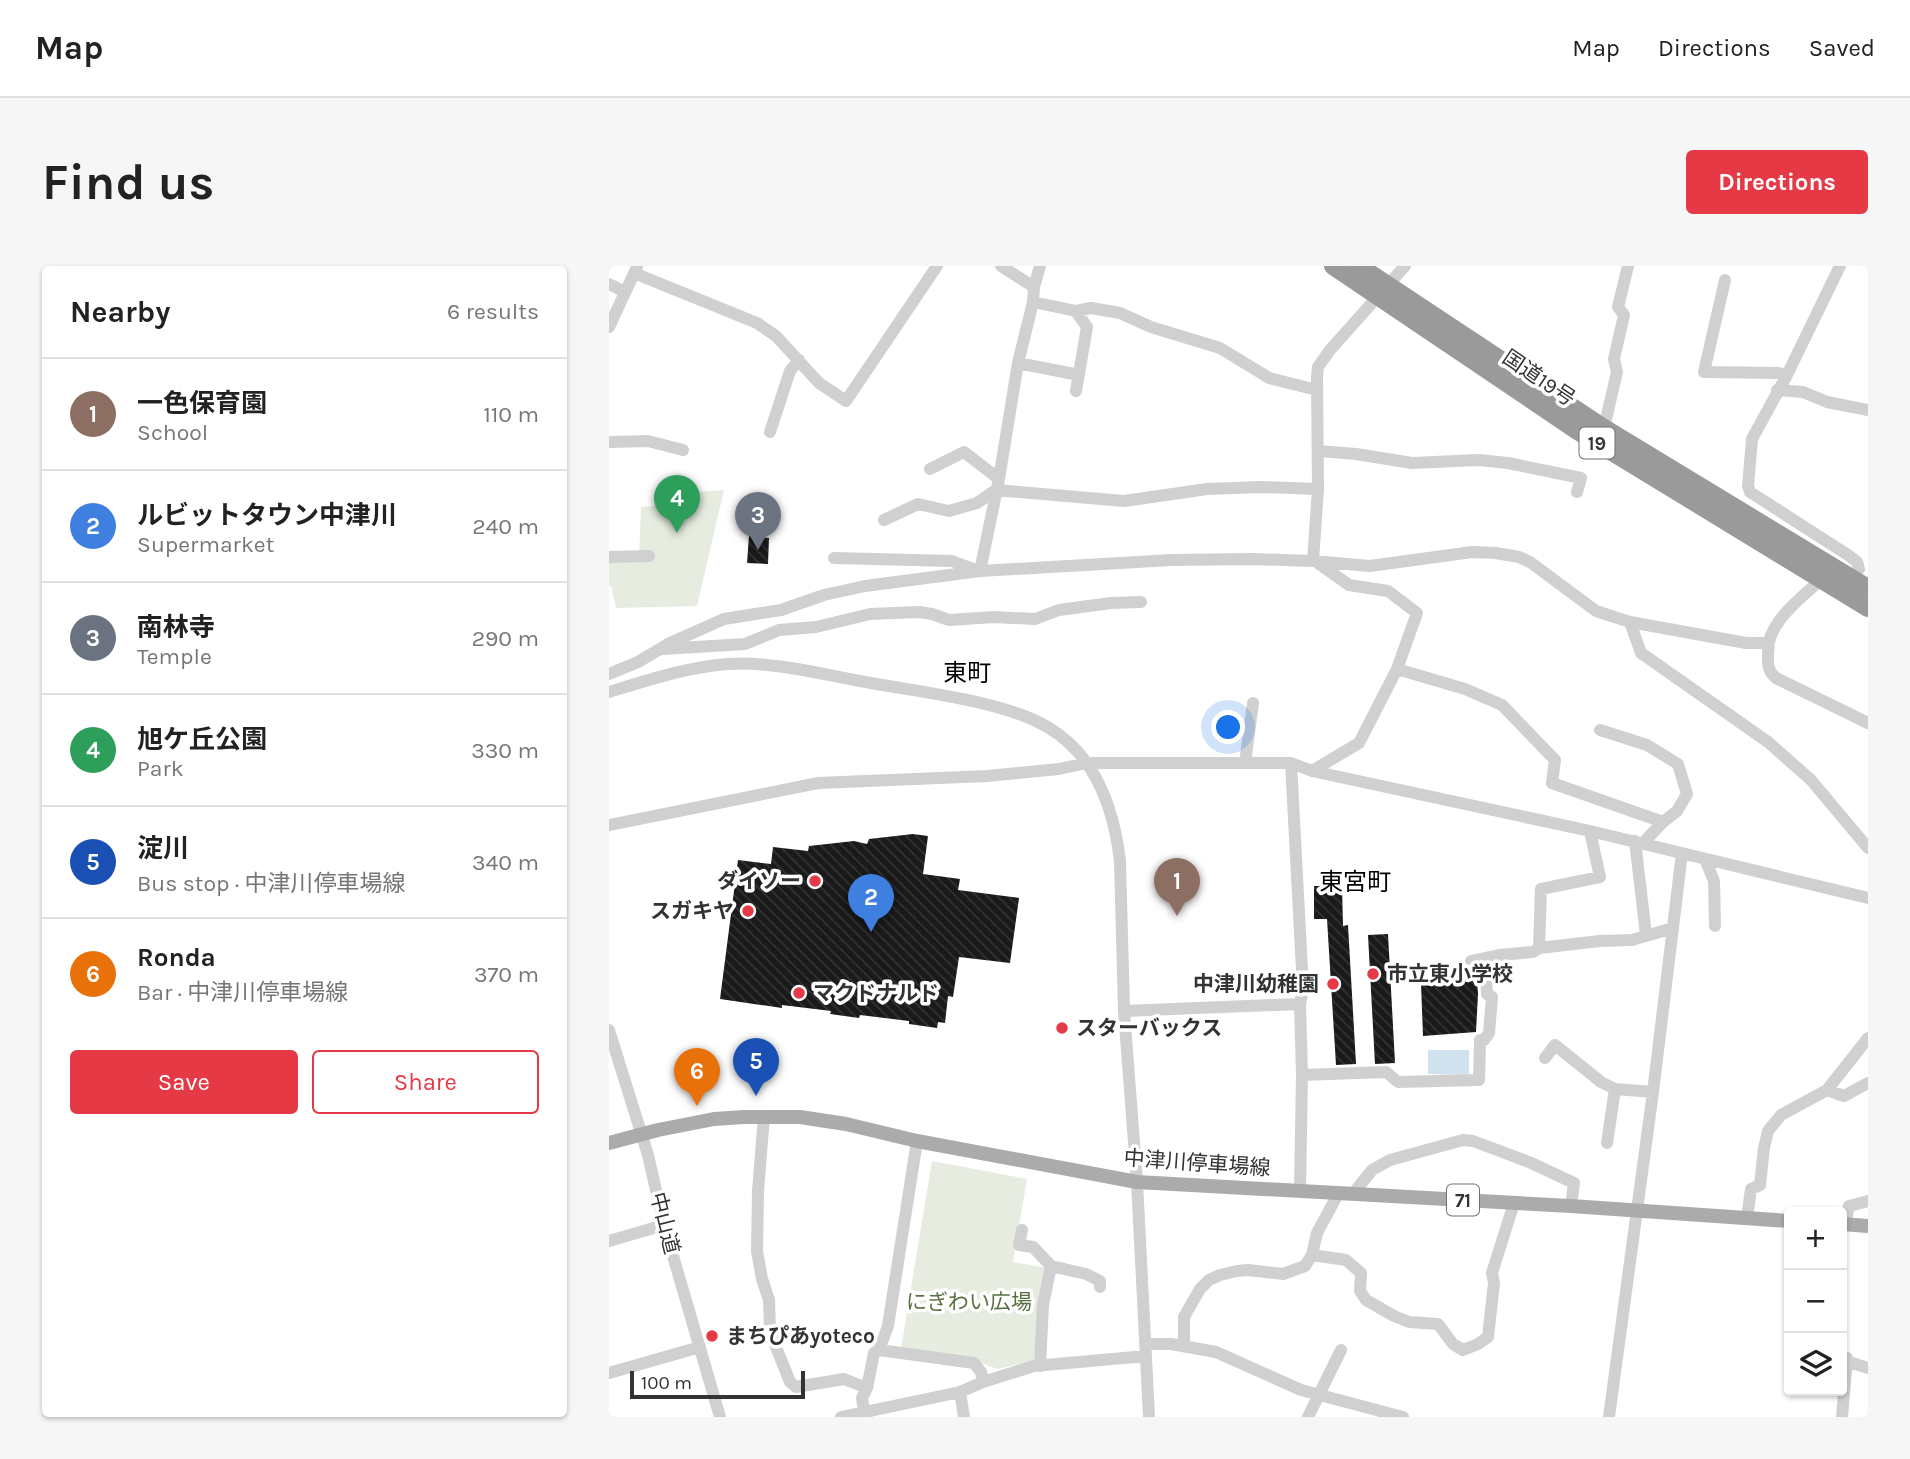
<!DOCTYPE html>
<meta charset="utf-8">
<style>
:root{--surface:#fff;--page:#f6f6f6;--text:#222;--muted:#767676;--line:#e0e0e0;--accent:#e63946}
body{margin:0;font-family:Karla,"Noto Sans JP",sans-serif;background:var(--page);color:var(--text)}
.controls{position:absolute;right:21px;bottom:21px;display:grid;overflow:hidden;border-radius:7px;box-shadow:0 2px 5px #0004}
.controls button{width:63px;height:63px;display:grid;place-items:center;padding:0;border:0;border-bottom:2px solid var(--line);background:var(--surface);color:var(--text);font:35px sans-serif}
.scale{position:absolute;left:21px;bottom:18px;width:175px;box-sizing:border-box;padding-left:7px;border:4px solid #333;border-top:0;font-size:19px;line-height:24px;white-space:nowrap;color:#333;-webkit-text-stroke:5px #fff;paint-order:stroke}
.you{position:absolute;left:620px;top:462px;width:24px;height:24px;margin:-18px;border:5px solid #fff;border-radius:50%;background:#1a73e8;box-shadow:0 0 0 10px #1a73e833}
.badge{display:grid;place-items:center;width:46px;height:46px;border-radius:50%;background:var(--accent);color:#fff;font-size:23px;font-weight:700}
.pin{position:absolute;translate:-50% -58px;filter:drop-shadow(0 2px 4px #0008)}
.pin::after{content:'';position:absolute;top:37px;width:24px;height:21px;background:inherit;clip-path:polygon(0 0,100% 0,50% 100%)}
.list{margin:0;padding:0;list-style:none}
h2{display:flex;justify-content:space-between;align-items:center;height:91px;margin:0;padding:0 28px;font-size:30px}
h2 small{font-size:23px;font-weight:400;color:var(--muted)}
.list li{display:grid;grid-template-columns:46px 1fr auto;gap:21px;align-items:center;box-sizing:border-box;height:112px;padding:0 28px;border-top:2px solid var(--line)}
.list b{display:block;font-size:26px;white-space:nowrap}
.list p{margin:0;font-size:23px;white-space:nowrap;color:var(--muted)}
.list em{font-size:23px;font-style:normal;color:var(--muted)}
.actions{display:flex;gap:14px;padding:21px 28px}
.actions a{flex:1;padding:16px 0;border:2px solid var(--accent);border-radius:7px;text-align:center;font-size:24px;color:var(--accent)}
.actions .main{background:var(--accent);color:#fff}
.icon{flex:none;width:38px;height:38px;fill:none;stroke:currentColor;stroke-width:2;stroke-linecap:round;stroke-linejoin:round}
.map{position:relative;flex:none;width:1259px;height:1151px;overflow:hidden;border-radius:7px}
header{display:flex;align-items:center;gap:42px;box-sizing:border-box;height:98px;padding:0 35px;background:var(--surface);border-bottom:2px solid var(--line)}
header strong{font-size:33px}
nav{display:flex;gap:38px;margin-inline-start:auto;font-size:24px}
.intro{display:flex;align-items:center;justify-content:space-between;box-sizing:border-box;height:168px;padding:0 42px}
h1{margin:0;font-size:49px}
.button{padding:18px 32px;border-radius:7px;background:var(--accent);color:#fff;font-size:24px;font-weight:700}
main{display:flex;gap:42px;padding:0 42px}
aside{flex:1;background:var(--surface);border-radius:7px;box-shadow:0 2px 5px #0004}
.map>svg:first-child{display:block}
.green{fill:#e6ecdf}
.water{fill:#cfe2ee}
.building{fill:url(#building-back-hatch)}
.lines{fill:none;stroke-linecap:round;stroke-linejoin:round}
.minor{stroke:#d0d0d0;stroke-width:12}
.major{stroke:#ababab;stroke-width:14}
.highway{stroke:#9a9a9a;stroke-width:18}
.poi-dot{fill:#e63946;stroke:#fff;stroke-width:2.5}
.labels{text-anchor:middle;stroke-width:7;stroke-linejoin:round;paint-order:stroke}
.shield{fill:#fff;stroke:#707070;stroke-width:2}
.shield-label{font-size:19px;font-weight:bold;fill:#333}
.street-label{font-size:21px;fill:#333;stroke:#fff}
.poi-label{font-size:21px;font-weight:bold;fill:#333;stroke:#fff;text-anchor:start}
.park-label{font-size:21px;fill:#56703f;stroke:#fff}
.quarter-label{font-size:24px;fill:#000;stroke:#fff}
</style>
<header>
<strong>Map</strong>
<nav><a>Map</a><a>Directions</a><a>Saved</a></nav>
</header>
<div class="intro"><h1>Find us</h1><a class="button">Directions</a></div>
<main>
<aside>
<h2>Nearby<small>6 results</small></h2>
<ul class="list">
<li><span class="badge" style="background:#8d6e63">1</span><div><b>一色保育園</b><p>School</p></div><em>110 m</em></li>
<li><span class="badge" style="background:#3f7fe0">2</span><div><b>ルビットタウン中津川</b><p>Supermarket</p></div><em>240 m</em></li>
<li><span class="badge" style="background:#6b7280">3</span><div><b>南林寺</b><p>Temple</p></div><em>290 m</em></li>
<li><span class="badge" style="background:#2e9e5b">4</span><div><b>旭ケ丘公園</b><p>Park</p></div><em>330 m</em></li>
<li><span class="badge" style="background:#1a4fb4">5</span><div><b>淀川</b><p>Bus stop · 中津川停車場線</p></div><em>340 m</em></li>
<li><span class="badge" style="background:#e8710a">6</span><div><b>Ronda</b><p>Bar · 中津川停車場線</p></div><em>370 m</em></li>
</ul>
<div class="actions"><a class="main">Save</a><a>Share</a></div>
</aside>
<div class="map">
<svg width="1259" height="1151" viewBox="0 0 1259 1151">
<defs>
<pattern id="building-back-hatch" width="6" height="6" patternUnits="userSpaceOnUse" patternTransform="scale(1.75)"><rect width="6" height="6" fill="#1a1a1a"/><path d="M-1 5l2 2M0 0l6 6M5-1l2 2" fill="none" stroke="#333"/></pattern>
</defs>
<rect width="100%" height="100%" fill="#fff"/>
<path class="green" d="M115 224 88 340 7 342 2 320H0V295L30 294 32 241 47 240 48 229Z
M323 895 418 913 404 996 438 1002 429 1094 388 1103 368 1095 292 1083Z"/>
<path class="water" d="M819 784H860V809L819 808Z"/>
<path class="building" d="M140 270 160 272 159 298 138 297Z
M304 568 319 570 314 608 351 613 349 624 410 632 401 697 350 691 344 731 339 730 336 757 329 756 328 762 300 758V755L251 749 250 752 221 748 222 745 173 739V742L111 733 129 594 162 598 164 581 199 585 200 580 245 575 258 578 260 573Z
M705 620H733L734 660 739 659 747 798 727 799 718 653H705Z
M779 668 786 797 766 798 759 669Z
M868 714 869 728 867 766 814 770 812 718Z"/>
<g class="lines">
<path class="minor" d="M392 0 425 21
M1231 0 1178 109 1143 173 1139 220 1141 226 1239 289 1248 296 1250 303
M25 7 148 57 167 70 210 117 237 135 328 0
M1116 14 1095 106 1168 107 1178 109
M0 18 16 26
M424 36 467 45 482 42 511 47 542 61 611 82 660 112 708 124
M467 45 478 61 467 125
M0 61 28 1
M409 97 470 109
M1168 124 1194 126 1218 136 1259 144
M995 162 1008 106 1005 93 1015 49 1009 41 1019 0
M161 166 181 105 190 94
M0 176 39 175 74 184
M710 185 747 188 803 197 870 194 899 197 972 212 968 226
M321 203 355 186 390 213
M275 254 309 238 340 245 368 237 387 224 515 235 598 223 651 221 709 223
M0 291 40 290
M225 292 343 295 367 304
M704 295 709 223 708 111 709 101 721 84 796 0
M371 305 390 213 409 97 424 36 425 21 431 0
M1218 311 1213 313C1196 328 1165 352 1160 376 1159 380 1160 383 1159 387 1159 398 1158 404 1167 412L1259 457
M1021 356 1032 387 1159 476 1202 514 1259 582
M54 383 136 378 170 364 207 361 261 348 310 346 323 348 340 354 385 351 426 353 450 344 502 337 532 336
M788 403 856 423 893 439 946 494 943 517 1054 556 1034 577
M0 408 29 396 61 377 115 353 172 344 215 329 256 320 371 305 563 294 644 293 704 295 761 300 863 286 887 287 910 291 921 296 987 345 1021 356 1137 377H1159
M0 426C39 414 78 401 119 398 165 395 216 409 262 417 312 426 365 432 413 449 429 455 446 464 459 476 492 506 506 552 511 595L515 745 528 916 540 1151
M991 464 1038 479 1069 498 1078 528 1068 545 1054 556
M636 497 644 437
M682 497 694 723 691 738 693 809 691 925
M703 505 750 477 788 403 808 347 779 325 740 319 709 297
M0 559 209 517 378 510 450 503 478 497H682L703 505 981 565 1259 632
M1026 575 1037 669
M1096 593 1105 615 1106 660
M930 682 932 623 991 611 981 565
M862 695 890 689 924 686 930 682 991 675 1023 674 1064 662
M515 745 691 738
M0 764 39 889 55 959 111 1151
M936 792 946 779 992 816 1006 823 1044 826
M693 809 777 806 789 816 870 814 871 774H875L880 767 883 731 878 728 876 694
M1218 824 1235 830 1259 817
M155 850 149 925 148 985 153 1013 160 1034 161 1066 181 1116 187 1121 235 1113 258 1122
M998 877 1006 823
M744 928 763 904 781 894 854 874 864 875 920 896 965 917 962 940
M1138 952 1142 923 1151 919 1155 882 1159 865 1172 849 1218 824 1259 772
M1236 959 1240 940 1259 935
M413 964 410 979 424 981 442 1000 434 1039 431 1100
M0 975 55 959
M703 989 737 994 752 1007 751 1025 757 1034 785 1050 800 1056 829 1058 844 1078 854 1084 869 1078 879 1071 885 1017 883 1007 905 937
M442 1000 477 1008 491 1015V1021
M537 1078H562L607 1086 692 1124 794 1151
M575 1079V1051L591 1023 600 1014 611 1009 628 1005 639 1004 674 1008 696 1000 703 989 708 967 729 928
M270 1084 365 1097 372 1106 374 1116
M1233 1091 1238 1092 1233 1151
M1237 1095 1259 1102
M0 1107 91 1081
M351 1126 355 1151
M232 1151 351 1126 374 1116 425 1100 537 1090
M256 1151 253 1132 258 1122 265 1087 270 1084 279 1060 308 875
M699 1151 732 1084
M1000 1151 1044 826 1073 587"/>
<path class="major" d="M0 877 49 864 105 853 135 851H191L237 858 308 875 528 916 962 940 1180 955
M1233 958 1259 960"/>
<path class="highway" d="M724 0 967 164 1259 342
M750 0 995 162 1259 322"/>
</g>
<g class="poi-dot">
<circle cx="206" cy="615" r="7"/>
<circle cx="139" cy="645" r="7"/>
<circle cx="764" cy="708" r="7"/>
<circle cx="724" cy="718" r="7"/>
<circle cx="190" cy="727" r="7"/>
<circle cx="453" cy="762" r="7"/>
<circle cx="103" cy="1070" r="7"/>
</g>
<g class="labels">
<g class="shield">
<rect x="970.5" y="161.5" width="35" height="31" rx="5"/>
<rect x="838" y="918.5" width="32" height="31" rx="5"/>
</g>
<g class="shield-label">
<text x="988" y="184">19</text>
<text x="854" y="941">71</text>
</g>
<g class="street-label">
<text transform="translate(930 112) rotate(34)" y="7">国道19号</text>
<text transform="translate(588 897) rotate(4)" y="7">中津川停車場線</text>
<text transform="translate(56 957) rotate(76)" y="7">中山道</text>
</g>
<g class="poi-label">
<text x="192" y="622" text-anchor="end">ダイソー</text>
<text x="125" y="652" text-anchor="end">スガキヤ</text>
<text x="778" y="715">市立東小学校</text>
<text x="710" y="725" text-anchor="end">中津川幼稚園</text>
<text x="204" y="734">マクドナルド</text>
<text x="467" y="769">スターバックス</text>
<text x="117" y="1077">まちぴあyoteco</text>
</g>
<g class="park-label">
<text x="360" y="1043">にぎわい広場</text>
</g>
<g class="quarter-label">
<text x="358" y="415">東町</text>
<text x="746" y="624">東宮町</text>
</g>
</g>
</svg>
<div class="controls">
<button>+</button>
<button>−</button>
<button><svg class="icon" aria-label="layers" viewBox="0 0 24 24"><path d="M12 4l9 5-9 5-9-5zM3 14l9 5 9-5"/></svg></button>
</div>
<div class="scale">100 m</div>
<div class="you"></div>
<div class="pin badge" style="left:568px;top:650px;background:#8d6e63">1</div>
<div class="pin badge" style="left:262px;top:666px;background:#3f7fe0">2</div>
<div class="pin badge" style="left:149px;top:284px;background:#6b7280">3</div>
<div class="pin badge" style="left:68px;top:267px;background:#2e9e5b">4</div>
<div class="pin badge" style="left:147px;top:830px;background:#1a4fb4">5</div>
<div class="pin badge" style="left:88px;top:840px;background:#e8710a">6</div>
</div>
</main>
